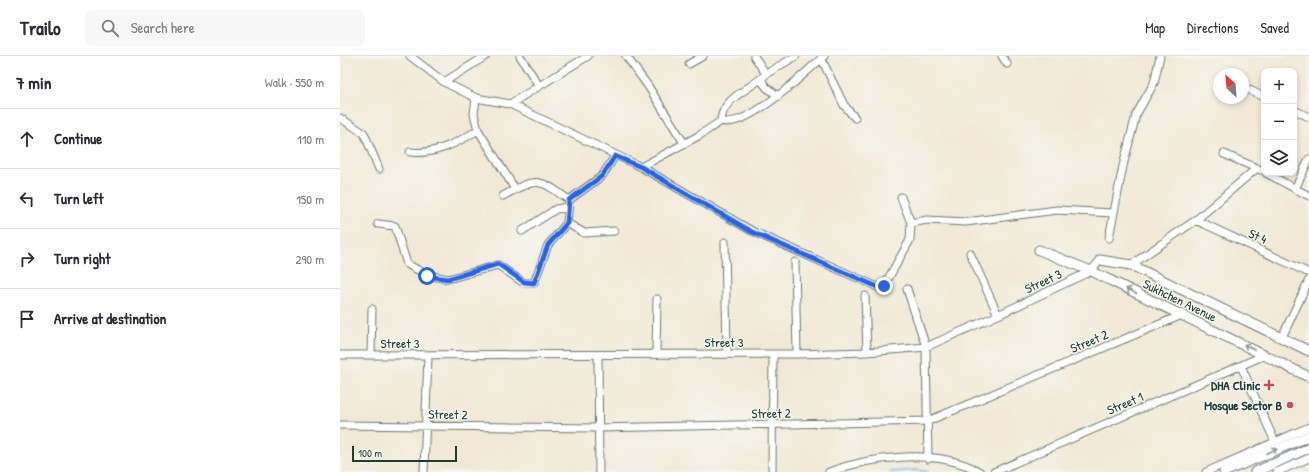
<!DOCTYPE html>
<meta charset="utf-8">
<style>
:root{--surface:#fff;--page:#f7f7f7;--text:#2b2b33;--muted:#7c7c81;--line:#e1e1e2}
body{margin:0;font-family:"Patrick Hand",sans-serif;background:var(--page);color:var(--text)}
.controls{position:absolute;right:12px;top:12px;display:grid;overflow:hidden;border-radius:8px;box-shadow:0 2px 6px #0003}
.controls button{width:36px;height:36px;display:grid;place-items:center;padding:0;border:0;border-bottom:1px solid var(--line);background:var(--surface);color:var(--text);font:20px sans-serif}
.compass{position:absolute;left:873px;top:12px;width:36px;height:36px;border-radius:50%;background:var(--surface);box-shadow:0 2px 6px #0003;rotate:334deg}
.scale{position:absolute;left:12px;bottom:10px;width:105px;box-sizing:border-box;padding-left:4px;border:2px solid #1f3d34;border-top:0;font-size:11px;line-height:14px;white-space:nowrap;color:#1f3d34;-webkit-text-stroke:3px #f6f6f2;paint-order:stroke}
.stop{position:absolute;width:12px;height:12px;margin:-9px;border:3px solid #2563eb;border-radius:50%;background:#fff}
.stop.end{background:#2563eb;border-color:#fff;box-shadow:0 1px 4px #0008}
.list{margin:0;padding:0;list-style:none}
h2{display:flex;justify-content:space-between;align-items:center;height:52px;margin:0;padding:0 16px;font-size:17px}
h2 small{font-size:13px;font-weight:400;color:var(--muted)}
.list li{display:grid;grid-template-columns:26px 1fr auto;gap:12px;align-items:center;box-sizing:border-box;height:60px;padding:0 16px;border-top:1px solid var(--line)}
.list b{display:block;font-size:15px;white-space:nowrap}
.list em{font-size:13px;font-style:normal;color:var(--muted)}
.icon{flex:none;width:22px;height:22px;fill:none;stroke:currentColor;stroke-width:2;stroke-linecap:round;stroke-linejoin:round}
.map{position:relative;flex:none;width:969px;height:416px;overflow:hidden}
header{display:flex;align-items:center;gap:24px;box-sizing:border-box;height:56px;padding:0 20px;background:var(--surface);border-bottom:1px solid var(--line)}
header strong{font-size:19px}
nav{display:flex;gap:22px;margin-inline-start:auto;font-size:14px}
.search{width:280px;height:36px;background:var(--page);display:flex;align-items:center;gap:10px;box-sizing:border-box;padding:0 14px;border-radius:8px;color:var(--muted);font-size:15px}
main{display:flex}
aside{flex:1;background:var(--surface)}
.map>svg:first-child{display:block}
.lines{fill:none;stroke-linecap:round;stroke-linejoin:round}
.stream{stroke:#68adde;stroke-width:2}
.minor-casing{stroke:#68796c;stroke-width:9}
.tertiary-casing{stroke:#68796c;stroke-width:11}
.minor{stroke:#fff;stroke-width:7}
.tertiary{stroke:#fff;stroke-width:9}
.oneway{stroke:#8f9e9a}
.route{stroke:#2563eb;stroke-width:5}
.poi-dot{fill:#d1495b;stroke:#f6f6f2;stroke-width:1.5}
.labels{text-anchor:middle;stroke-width:3;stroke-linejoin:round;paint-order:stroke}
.street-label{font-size:13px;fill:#1f3d34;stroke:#f6f6f2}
.poi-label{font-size:13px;font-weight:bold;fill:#1f3d34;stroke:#f6f6f2;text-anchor:end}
</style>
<header>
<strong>Trailo</strong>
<div class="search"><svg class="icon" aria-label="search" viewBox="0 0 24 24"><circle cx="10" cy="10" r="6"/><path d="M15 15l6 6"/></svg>Search here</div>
<nav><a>Map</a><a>Directions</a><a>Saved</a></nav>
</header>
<main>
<aside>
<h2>7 min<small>Walk · 550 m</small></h2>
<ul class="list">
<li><svg class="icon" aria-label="ahead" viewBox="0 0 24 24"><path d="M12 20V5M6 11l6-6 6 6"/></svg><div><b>Continue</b></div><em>110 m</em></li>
<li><svg class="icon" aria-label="left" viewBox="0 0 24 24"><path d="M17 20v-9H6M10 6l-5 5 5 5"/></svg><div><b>Turn left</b></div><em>150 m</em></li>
<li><svg class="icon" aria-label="right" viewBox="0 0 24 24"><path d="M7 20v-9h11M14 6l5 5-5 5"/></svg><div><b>Turn right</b></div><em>290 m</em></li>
<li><svg class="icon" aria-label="arrive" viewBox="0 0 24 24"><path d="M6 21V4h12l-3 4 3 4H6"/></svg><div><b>Arrive at destination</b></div></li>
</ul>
</aside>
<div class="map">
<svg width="969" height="416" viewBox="0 0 969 416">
<rect width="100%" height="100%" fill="#f6f6f2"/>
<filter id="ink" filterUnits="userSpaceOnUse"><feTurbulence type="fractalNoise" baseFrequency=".025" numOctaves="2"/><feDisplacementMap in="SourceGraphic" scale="8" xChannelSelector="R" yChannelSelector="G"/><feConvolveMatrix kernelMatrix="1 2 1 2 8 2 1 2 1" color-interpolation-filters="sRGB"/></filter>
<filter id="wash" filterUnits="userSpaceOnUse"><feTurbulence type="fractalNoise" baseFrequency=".012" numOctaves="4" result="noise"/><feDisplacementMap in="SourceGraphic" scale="16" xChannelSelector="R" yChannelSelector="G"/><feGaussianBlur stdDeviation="0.9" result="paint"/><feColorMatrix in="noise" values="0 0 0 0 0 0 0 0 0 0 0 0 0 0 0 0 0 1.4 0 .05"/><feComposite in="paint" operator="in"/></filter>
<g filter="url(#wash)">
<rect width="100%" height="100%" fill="#f1e9d5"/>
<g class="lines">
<path class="stream" d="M550 416 577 414 588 416"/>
</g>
</g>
<g filter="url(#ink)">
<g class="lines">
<g class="minor-casing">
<path id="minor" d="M70 0 104 26 136 42 170 48 301 111 412 175 540 232 544 230 570 184 571 167 561 141
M180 0 199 30
M286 0 308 30 344 87
M414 0 426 18 456 0
M662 0 667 8
M481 2 504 49 515 62
M349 8 363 0
M426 18C412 33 382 41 381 65 406 74 465 17 484 0
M421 24 427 32 438 40
M104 26 146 0
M903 31 924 41
M136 42 134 58 138 74 175 133
M170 48 248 0
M954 54 969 61
M0 62 24 77 39 113
M70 96C95 99 117 87 138 74
M884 98 921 114
M301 111 360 79 381 65
M926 117 969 140
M955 133 969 103
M163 140C197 121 199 122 229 144
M856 164 969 217
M227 167 244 177 274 175
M571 167 587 164 626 166 717 154 773 157
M38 168 55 170 67 208 87 219 108 223 158 209 184 227H194L208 189 227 167 229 144 262 120 275 100
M182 175 216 153 228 151
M769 182 783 110 796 59 814 27 820 0
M385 186 387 298
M630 197 658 259
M455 206 457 298
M791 209 856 164 917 112
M567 233 586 291 588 403
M525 240 527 296
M942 281 969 224
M316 298 317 243
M0 299 457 298 527 296 586 291 658 259 751 215 760 204
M31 299 32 253
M258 299 259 416
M901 310 935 386
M0 369 258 372 588 365 842 259
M84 416 88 299
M432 416 433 298
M489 416C532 400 598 392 640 416
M654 416 925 299
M866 416 969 371
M937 416 969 402"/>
</g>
<g class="tertiary-casing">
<path id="tertiary" d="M699 194 751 215 969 321
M760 204 791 209 969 295
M884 416 969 380
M915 416 969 392"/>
</g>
<use href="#minor" class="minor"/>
<use href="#tertiary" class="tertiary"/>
</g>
<defs><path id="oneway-shaft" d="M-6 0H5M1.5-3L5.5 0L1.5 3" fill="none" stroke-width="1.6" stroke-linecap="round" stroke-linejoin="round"/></defs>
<g class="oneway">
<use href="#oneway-shaft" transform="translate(791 235) rotate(-154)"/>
<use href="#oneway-shaft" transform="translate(909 291) rotate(-154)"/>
<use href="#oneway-shaft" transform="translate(932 395) rotate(-23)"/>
</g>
</g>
<g class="lines" filter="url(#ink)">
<path class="route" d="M87 220 108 223 158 208 184 226 194 227 208 189 227 167 229 144 262 120 275 100 301 111 412 176 540 232 544 230"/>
</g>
<g class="poi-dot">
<path d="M927 323h4v4h4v4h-4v4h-4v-4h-4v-4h4z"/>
<circle cx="950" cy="349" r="4"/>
</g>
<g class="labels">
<g class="street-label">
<text transform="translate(918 180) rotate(25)" y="5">St 4</text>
<text transform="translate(703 225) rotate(-25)" y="5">Street 3</text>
<text transform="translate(840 244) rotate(26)" y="5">Sukhchen Avenue</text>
<text transform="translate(749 285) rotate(-23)" y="5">Street 2</text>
<text x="384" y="291">Street 3</text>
<text x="60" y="292">Street 3</text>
<text transform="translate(785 347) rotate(-23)" y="5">Street 1</text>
<text transform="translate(431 357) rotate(-1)" y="5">Street 2</text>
<text transform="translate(108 358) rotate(1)" y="5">Street 2</text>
</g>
<g class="poi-label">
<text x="920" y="334">DHA Clinic</text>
<text x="942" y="354">Mosque Sector B</text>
</g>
</g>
</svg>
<div class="controls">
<button>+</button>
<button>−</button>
<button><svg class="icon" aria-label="layers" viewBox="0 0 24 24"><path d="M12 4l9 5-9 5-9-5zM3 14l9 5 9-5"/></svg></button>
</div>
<svg class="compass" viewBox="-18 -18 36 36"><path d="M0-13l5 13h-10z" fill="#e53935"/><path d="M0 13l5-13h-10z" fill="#7c7c81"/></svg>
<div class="scale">100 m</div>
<div class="stop" style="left:87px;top:220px"></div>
<div class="stop end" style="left:544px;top:230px"></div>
</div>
</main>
